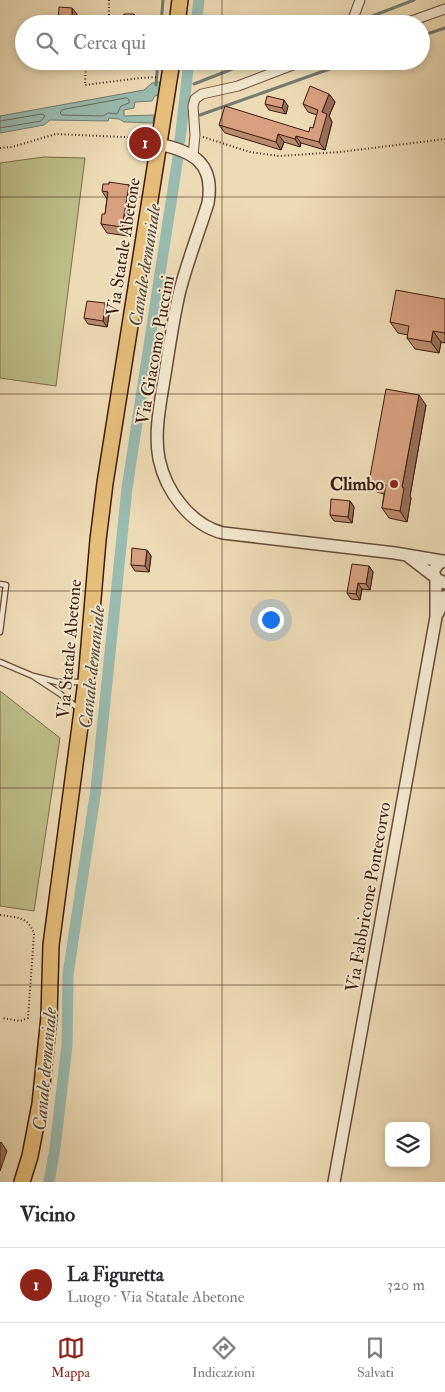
<!DOCTYPE html>
<html lang="it">
<meta charset="utf-8">
<style>
:root{--surface:#fff;--page:#f7f7f7;--text:#2b2b33;--muted:#7c7c81;--line:#e1e1e2;--accent:#8f2418}
body{margin:0;font-family:"IM FELL Double Pica",serif;background:var(--page);color:var(--text)}
.controls{position:absolute;right:15px;bottom:15px;display:grid;overflow:hidden;border-radius:8px;box-shadow:0 2px 8px #0003}
.controls button{width:45px;height:45px;display:grid;place-items:center;padding:0;border:0;border-bottom:1px solid var(--line);background:var(--surface);color:var(--text);font:25px sans-serif}
.you{position:absolute;left:270px;top:619px;width:18px;height:18px;margin:-12px;border:4px solid #fff;border-radius:50%;background:#1a73e8;box-shadow:0 0 0 8px #1a73e833}
.badge{display:grid;place-items:center;width:32px;height:32px;border-radius:50%;background:var(--accent);color:#fff;font-size:16px;font-weight:700}
.pin{position:absolute;translate:-50% -50%;border:2px solid #fff;box-shadow:0 1px 5px #0006}
.list{margin:0;padding:0;list-style:none}
h2{display:flex;justify-content:space-between;align-items:center;height:65px;margin:0;padding:0 20px;font-size:21px}
h2 small{font-size:16px;font-weight:400;color:var(--muted)}
.list li{display:grid;grid-template-columns:32px 1fr auto;gap:15px;align-items:center;box-sizing:border-box;height:75px;padding:0 20px;border-top:1px solid var(--line)}
.list b{display:block;font-size:19px;white-space:nowrap}
.list p{margin:0;font-size:16px;white-space:nowrap;color:var(--muted)}
.list em{font-size:16px;font-style:normal;color:var(--muted)}
.icon{flex:none;width:28px;height:28px;fill:none;stroke:currentColor;stroke-width:2;stroke-linecap:round;stroke-linejoin:round}
.map{position:relative;flex:none;width:445px;height:1182px;overflow:hidden}
.search{position:absolute;background:var(--surface);box-shadow:0 2px 8px #0003;left:15px;right:15px;top:15px;height:55px;display:flex;align-items:center;gap:12px;box-sizing:border-box;padding:0 18px;border-radius:28px;color:var(--muted);font-size:19px}
.sheet{height:140px;background:var(--surface)}
nav{display:flex;justify-content:space-around;align-items:center;box-sizing:border-box;height:70px;border-top:1px solid var(--line);background:var(--surface);font-size:14px;color:var(--muted)}
nav a{display:grid;justify-items:center;gap:2px}
nav .on{color:var(--accent)}
.map>svg:first-child{display:block}
.green{fill:#bebe89;stroke:#7d6c4c}
.water{fill:#99bbb0;stroke:#747b6f}
.lines{fill:none;stroke-linecap:round;stroke-linejoin:round}
.shore{stroke:#6a6b5f;stroke-width:1}
.stream{stroke:#747b6f;stroke-width:3}
.canal{stroke:#99bbb0;stroke-width:11}
.service-casing{stroke:#684b38;stroke-width:7}
.minor-casing{stroke:#684b38;stroke-width:11}
.tertiary-casing{stroke:#684b38;stroke-width:14}
.primary-casing{stroke:#3c1b0e;stroke-width:18}
.path{stroke:#3c1b0e;stroke-width:2;stroke-dasharray:1 2.5;stroke-linecap:butt}
.service{stroke:#f3e8cf;stroke-width:4.5}
.minor{stroke:#f3e8cf;stroke-width:9}
.tertiary{stroke:#f3e8cf;stroke-width:11}
.primary{stroke:#e6be7a;stroke-width:15}
.wall{fill:#ba8a6e;stroke:#3c1b0e}
.shaded-wall{fill:#97705a;stroke:#3c1b0e}
.building{fill:#d8a080;stroke:#3c1b0e}
.grid{fill:none;stroke:#3c1b0e;stroke-width:1;stroke-opacity:0.55}
.poi-dot{fill:#8f2418;stroke:#f3e8cf;stroke-width:2}
.labels{text-anchor:middle;stroke-width:4;stroke-linejoin:round;paint-order:stroke}
.street-label{font-size:18px;fill:#3c1b0e;stroke:#f3e8cf}
.poi-label{font-size:18px;font-weight:bold;fill:#3c1b0e;stroke:#f3e8cf;text-anchor:end}
.water-label{font-size:19px;font-style:italic;fill:#584b3f;stroke:#f3e8cf}
</style>
<div class="map">
<svg width="445" height="1182" viewBox="0 0 445 1182">
<rect width="100%" height="100%" fill="#eddbb5"/>
<filter id="stains"><feTurbulence type="fractalNoise" baseFrequency=".004" numOctaves="4"/><feColorMatrix values="0 0 0 0 .2 0 0 0 0 .09 0 0 0 0 .02 0 0 0 .5 -.17"/></filter>
<radialGradient id="worn" r=".72"><stop offset=".6" stop-color="#630" stop-opacity="0"/><stop offset="1" stop-color="#630" stop-opacity=".3"/></radialGradient>
<path class="green" d="M44 157 85 158 56 386 0 378V163Z
M0 691 60 738 34 911 0 906Z"/>
<path class="water" d="M160 82 158 95 155 96 152 101 135 102 134 108 124 110V116L154 115 153 123 124 122 119 119 109 118 108 121 50 120 44 125 0 133V116L144 90 152 83Z"/>
<g class="lines">
<path class="shore" d="M127 98 129 100V103L121 106 117 114 108 113 103 116 62 115 60 113 62 110Z
M0 121 42 114 45 116 41 121 0 128"/>
<path class="stream" d="M354 23 414 0
M161 24 163 0
M421 36 445 28
M194 84 253 61
M156 85 158 61
M200 115 352 61"/>
<path class="canal" d="M196 24 199 0
M180 140 189 61
M49 1182 55 1148 67 1045 68 974 96 789 127 488 178 157"/>
<g class="service-casing">
<path id="service" d="M0 584 6 585 0 632
M0 662 33 676
M79 709 59 693 33 676 57 682H83"/>
</g>
<g class="minor-casing">
<path id="minor" d="M351 24 360 0
M403 24 445 9
M193 156 195 135 193 106 195 99 202 94 238 86 303 61"/>
</g>
<g class="tertiary-casing">
<path id="tertiary" d="M158 144C193 151 215 163 208 203 199 232 188 260 180 290 173 319 169 350 164 380 160 405 154 433 159 459 166 492 191 525 223 533L395 553 442 561
M409 557 435 577
M445 561 439 563 433 571 436 579 445 583
M438 613 445 596
M334 1182 436 617V579"/>
</g>
<g class="primary-casing">
<path id="primary" d="M177 24 180 0
M22 1182 30 1156 40 1104 49 1017 51 945 86 681 98 540 105 483 172 61"/>
</g>
<path class="path" d="M109 0V24
M86 61 85 85 140 78 158 77
M203 137 250 152 279 156 340 152 445 139
M0 148 12 147 56 134 146 138
M0 915C17 918 28 916 34 934L28 1018 20 1021 2 1018"/>
<use href="#service" class="service"/>
<use href="#minor" class="minor"/>
<use href="#tertiary" class="tertiary"/>
<use href="#primary" class="primary"/>
</g>
<path class="wall" d="M41 61H59V65Z
M329 94 335 102 329 116 332 122 325 150 301 143 300 147 284 142 281 150 225 133 219 125 309 132 313 128 317 115 308 112 303 104Z
M265 104 288 106 286 114 269 110Z
M109 184 129 185 135 194 128 236 107 233 101 224 105 214 107 199 102 191Z
M445 299V343L441 342 439 353 415 349 407 338 408 335 398 333 390 322Z
M110 309 107 327 88 324 84 318Z
M426 405 410 496 411 498 407 522 389 518 382 508 384 494 377 492 369 482Z
M350 501 354 507 352 523 334 521 330 515Z
M147 550 151 556 149 572 135 571 131 565Z
M369 566 373 572 370 590 362 589 360 600 351 599 347 593Z"/>
<path class="shaded-wall" d="M72 8 77 14 76 24H72Z
M134 14 141 23 140 24H134Z
M329 94 335 102 329 116 332 122 325 150 319 142 322 112Z
M284 100 288 106 286 114 282 108Z
M278 134 284 142 281 150 276 142Z
M296 136 301 143 300 147 295 139Z
M129 185 135 194 128 236 122 227Z
M105 303 110 309 107 327 103 321Z
M433 331 441 342 439 353 431 342Z
M419 395 426 405 410 496 411 498 407 522 400 511 402 487Z
M350 501 354 507 352 523 348 517Z
M147 550 151 556 149 572 145 566Z
M369 566 373 572 370 590 366 584Z
M358 583 362 589 360 600 356 594Z
M1 1142 7 1151 0 1171V1144Z"/>
<path class="building" d="M59 7 72 8V24H58Z
M124 14H134V24H86L87 18 123 21Z
M266 18 268 24H258L257 21Z
M310 86 329 94 322 112 327 114 319 142 296 136 295 139 278 134 276 142 219 125 225 106 309 132 310 127 313 128 318 110 303 104Z
M267 96 284 100 282 108 265 104Z
M109 182 129 185 122 227 101 224 102 214H105L108 192 102 191 103 184H109Z
M396 290 445 299V333L433 331 431 342 407 338 409 326 390 322Z
M87 301 105 303 103 321 84 318Z
M386 389 419 395 402 487 404 488 400 511 382 508 386 485 369 482Z
M331 499 350 501 348 517 330 515Z
M132 548 147 550 145 566 131 565Z
M352 564 369 566 366 584 358 583 356 594 347 593Z"/>
<path class="grid" d="M222 0V24M222 61V1182M0 197H445M0 394H445M0 591H445M0 788H445M0 985H445"/>
<circle class="poi-dot" cx="394" cy="484" r="5"/>
<g class="labels">
<g class="street-label">
<text transform="translate(123 247) rotate(-81)" y="6">Via Statale Abetone</text>
<text transform="translate(155 350) rotate(-80)" y="6">Via Giacomo Puccini</text>
<text transform="translate(69 649) rotate(-85)" y="6">Via Statale Abetone</text>
<text transform="translate(368 897) rotate(-80)" y="6">Via Fabbricone Pontecorvo</text>
</g>
<g class="poi-label">
<text x="384" y="490">Climbo</text>
</g>
<g class="water-label">
<text transform="translate(144 265) rotate(-81)" y="7">Canale demaniale</text>
<text transform="translate(91 667) rotate(-84)" y="7">Canale demaniale</text>
<text transform="translate(44 1069) rotate(-85)" y="7">Canale demaniale</text>
</g>
</g>
<rect width="100%" height="100%" filter="url(#stains)"/>
<rect width="100%" height="100%" fill="url(#worn)"/>
</svg>
<div class="controls">
<button><svg class="icon" aria-label="layers" viewBox="0 0 24 24"><path d="M12 4l9 5-9 5-9-5zM3 14l9 5 9-5"/></svg></button>
</div>
<div class="you"></div>
<div class="pin badge" style="left:145px;top:143px">1</div>
<div class="search"><svg class="icon" aria-label="search" viewBox="0 0 24 24"><circle cx="10" cy="10" r="6"/><path d="M15 15l6 6"/></svg>Cerca qui</div>
</div>
<section class="sheet">
<h2>Vicino<small></small></h2>
<ul class="list">
<li><span class="badge">1</span><div><b>La Figuretta</b><p>Luogo · Via Statale Abetone</p></div><em>320 m</em></li>
</ul>
</section>
<nav>
<a class="on"><svg class="icon" aria-label="map" viewBox="0 0 24 24"><path d="M3 6l6-2 6 2 6-2v14l-6 2-6-2-6 2zM9 4v14M15 6v14"/></svg>Mappa</a>
<a><svg class="icon" aria-label="directions" viewBox="0 0 24 24"><path d="M12 3l9 9-9 9-9-9zM9 14v-3h6M13 9l2 2-2 2"/></svg>Indicazioni</a>
<a><svg class="icon" aria-label="saved" viewBox="0 0 24 24"><path d="M7 4h10v16l-5-4-5 4z"/></svg>Salvati</a>
</nav>
